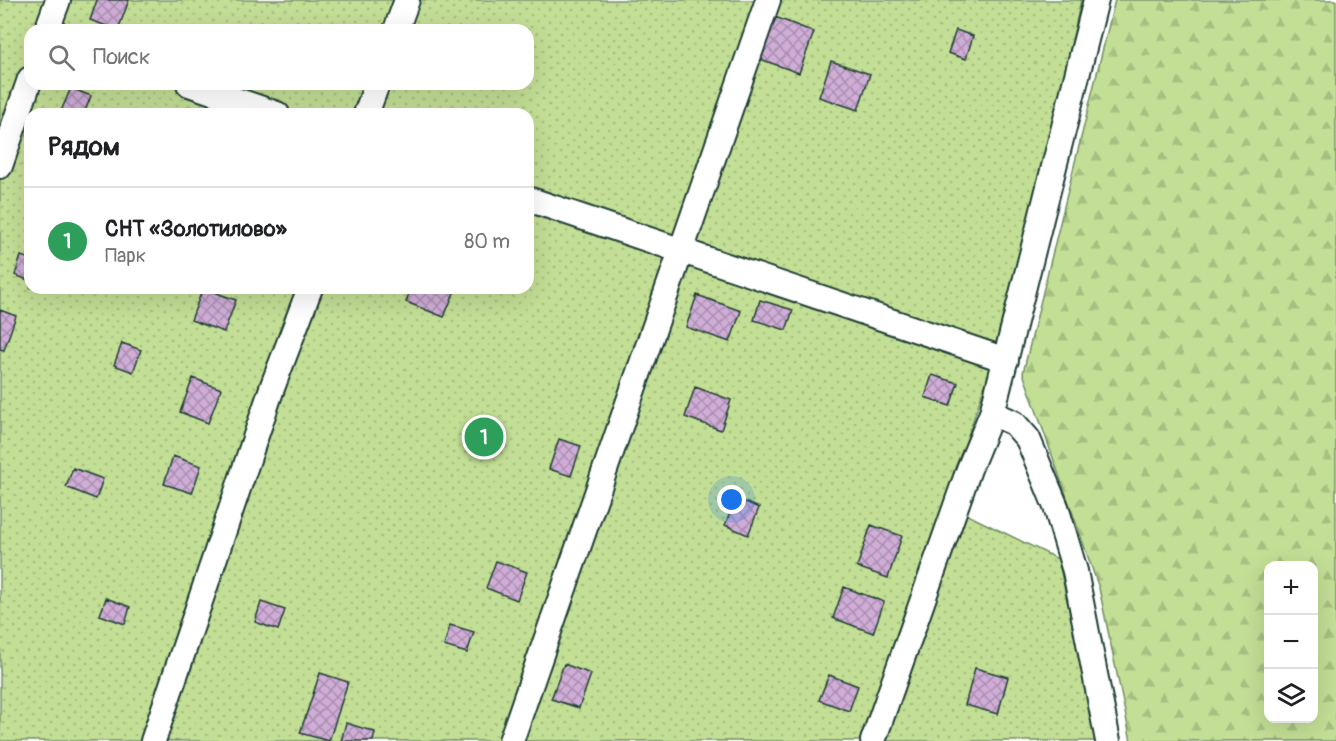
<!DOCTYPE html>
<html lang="ru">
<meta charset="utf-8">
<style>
:root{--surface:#fff;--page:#f2f2f2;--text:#202124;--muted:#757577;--line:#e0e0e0;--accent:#1f3d34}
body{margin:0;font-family:Pangolin,sans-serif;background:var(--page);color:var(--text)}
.controls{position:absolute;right:18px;bottom:18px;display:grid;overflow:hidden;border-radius:12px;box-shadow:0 6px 24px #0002}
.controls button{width:54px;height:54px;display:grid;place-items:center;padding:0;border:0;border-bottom:2px solid var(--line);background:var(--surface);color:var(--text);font:30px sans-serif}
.you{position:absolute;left:732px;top:500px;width:21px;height:21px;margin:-15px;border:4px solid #fff;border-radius:50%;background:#1a73e8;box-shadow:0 0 0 9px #1a73e833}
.badge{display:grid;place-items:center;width:39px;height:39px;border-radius:50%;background:var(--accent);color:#fff;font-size:20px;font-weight:700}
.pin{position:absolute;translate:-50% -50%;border:3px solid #fff;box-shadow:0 2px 6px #0006}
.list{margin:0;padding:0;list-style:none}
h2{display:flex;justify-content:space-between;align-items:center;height:78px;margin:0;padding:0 24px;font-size:26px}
h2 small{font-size:20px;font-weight:400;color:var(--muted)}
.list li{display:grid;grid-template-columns:39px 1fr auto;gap:18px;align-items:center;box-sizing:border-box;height:108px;padding:0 24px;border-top:2px solid var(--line)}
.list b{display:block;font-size:22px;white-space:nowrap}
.list p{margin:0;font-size:20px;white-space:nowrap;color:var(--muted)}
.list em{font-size:20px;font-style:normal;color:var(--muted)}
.icon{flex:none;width:33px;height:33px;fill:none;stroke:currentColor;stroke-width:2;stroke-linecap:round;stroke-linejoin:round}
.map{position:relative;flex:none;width:1336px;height:741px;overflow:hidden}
.search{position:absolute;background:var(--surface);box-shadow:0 6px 24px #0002;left:24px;top:24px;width:510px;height:66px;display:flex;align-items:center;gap:15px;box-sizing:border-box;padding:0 21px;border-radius:18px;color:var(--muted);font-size:22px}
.panel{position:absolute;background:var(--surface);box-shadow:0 6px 24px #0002;left:24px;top:108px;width:510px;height:186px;border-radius:18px}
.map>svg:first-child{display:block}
.forest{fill:url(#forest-firs);stroke:#718e64;stroke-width:1.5;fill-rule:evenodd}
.garden{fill:url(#garden-dots);stroke:#718e64;stroke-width:1.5;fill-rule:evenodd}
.building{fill:url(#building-cross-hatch);stroke:#1f3d34;stroke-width:1.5}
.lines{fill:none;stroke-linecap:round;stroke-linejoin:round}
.minor-casing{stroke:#1f3d34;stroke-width:28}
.minor{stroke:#fff;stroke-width:24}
</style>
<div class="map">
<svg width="1336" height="741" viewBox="0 0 1336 741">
<defs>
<pattern id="forest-firs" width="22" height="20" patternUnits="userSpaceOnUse" patternTransform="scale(1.5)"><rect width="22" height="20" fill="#c3de95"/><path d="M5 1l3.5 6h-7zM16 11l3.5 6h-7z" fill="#a7bf81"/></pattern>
<pattern id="garden-dots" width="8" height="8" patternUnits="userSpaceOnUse" patternTransform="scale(1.5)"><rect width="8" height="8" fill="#c3de95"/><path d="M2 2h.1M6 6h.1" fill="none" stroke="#a7bf81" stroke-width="1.8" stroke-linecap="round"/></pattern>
<pattern id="building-cross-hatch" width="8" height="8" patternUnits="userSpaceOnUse" patternTransform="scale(1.5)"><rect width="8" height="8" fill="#d0add7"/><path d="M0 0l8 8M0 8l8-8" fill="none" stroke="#a88eaf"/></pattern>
</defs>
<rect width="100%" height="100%" fill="#fff"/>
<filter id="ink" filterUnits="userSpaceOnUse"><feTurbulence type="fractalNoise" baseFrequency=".0167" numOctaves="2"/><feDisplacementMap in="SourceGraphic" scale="12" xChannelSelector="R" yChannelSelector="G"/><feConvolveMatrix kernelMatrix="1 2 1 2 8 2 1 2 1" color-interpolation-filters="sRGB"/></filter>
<g filter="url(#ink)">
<path class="forest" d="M1115 0H1336V741H1131L1099 588 1023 373ZM1268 566H1314V718H1268Z"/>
<path class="garden" d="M0 0H1081L1060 97 990 370 945 504 1058 559 1098 741H0ZM30 30H528V84H30ZM30 114H528V288H30Z"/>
<path class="building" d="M97 0H129L118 30 90 20Z
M775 17 814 32 799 73 760 59Z
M956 30 973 36 966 59 948 53Z
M831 61 870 74 858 110 819 97Z
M71 88 91 96 84 114H70L61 111Z
M21 256 30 259V281L15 275Z
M203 288 236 300 224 332 191 320Z
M411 288H456L444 317 406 302Z
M697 295 741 311 730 342 686 327Z
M760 300 793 310 786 330 754 320Z
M0 310 16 316 4 350 0 349Z
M122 343 141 350 133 372 114 365Z
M932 375 958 383 950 406 925 397Z
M193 378 221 389 208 423 180 412Z
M695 387 731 400 721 430 685 417Z
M559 439 581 446 571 476 549 469Z
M173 456 201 466 192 493 164 484Z
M73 468 103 479 96 499 66 487Z
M736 498 759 508 748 535 725 525Z
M871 525 902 536 888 578 857 567Z
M496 561 527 572 517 600 486 588Z
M844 587 884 602 873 633 833 618Z
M106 598 130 607 125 624 100 615Z
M261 602 285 610 278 630 255 622Z
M450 625 474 632 467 653 444 646Z
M564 664 591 674 579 708 551 699Z
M975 668 1008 677 998 714 965 705Z
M320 673 348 682 329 741 300 733Z
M829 675 858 686 849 711 819 700Z
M346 723 375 732 373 741H341Z"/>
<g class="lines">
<g class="minor-casing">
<path id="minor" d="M47 30 58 0
M396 30 407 0
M189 84 277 114
M366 114 377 84
M0 166 30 79
M528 199 1006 360
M992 413 1014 423 1028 439 1056 507 1075 571 1108 741
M153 741 272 388 310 288
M511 741 768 0
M873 741 969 469 992 413 1096 0"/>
</g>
<use href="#minor" class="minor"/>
</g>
</g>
</svg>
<div class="controls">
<button>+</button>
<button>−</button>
<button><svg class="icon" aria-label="layers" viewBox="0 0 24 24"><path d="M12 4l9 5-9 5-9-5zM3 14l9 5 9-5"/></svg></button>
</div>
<div class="you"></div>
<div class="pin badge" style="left:484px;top:437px;background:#2e9e5b">1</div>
<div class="search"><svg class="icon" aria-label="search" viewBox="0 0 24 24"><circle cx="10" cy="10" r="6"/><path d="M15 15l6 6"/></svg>Поиск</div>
<section class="panel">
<h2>Рядом<small></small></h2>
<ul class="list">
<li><span class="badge" style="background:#2e9e5b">1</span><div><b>СНТ «Золотилово»</b><p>Парк</p></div><em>80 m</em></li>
</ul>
</section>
</div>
